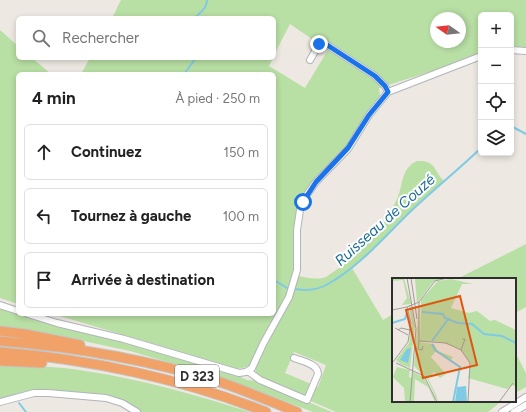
<!DOCTYPE html>
<html lang="fr">
<meta charset="utf-8">
<style>
:root{--surface:#fff;--page:#f2f2f2;--text:#222;--muted:#767676;--line:#e0e0e0}
body{margin:0;font-family:Figtree,sans-serif;background:var(--page);color:var(--text)}
.controls{position:absolute;right:12px;top:12px;display:grid;overflow:hidden;border-radius:6px;box-shadow:0 2px 6px #0003}
.controls button{width:36px;height:36px;display:grid;place-items:center;padding:0;border:0;border-bottom:1px solid var(--line);background:var(--surface);color:var(--text);font:20px sans-serif}
.compass{position:absolute;left:430px;top:12px;width:36px;height:36px;border-radius:50%;background:var(--surface);box-shadow:0 2px 6px #0003;rotate:284deg}
.stop{position:absolute;width:12px;height:12px;margin:-9px;border:3px solid #1a73e8;border-radius:50%;background:#fff}
.stop.end{background:#1a73e8;border-color:#fff;box-shadow:0 1px 4px #0008}
.list{margin:0;padding:0;list-style:none}
h2{display:flex;justify-content:space-between;align-items:center;height:52px;margin:0;padding:0 16px;font-size:17px}
h2 small{font-size:13px;font-weight:400;color:var(--muted)}
.list li{display:grid;grid-template-columns:26px 1fr auto;gap:12px;align-items:center;box-sizing:border-box;height:56px;margin:0 8px 8px;padding:0 8px;border:1px solid var(--line);border-radius:6px}
.list b{display:block;font-size:15px;white-space:nowrap}
.list em{font-size:13px;font-style:normal;color:var(--muted)}
.icon{flex:none;width:22px;height:22px;fill:none;stroke:currentColor;stroke-width:2;stroke-linecap:round;stroke-linejoin:round}
.map{position:relative;flex:none;width:526px;height:412px;overflow:hidden}
.search{position:absolute;background:var(--surface);box-shadow:0 2px 6px #0003;left:16px;top:16px;width:260px;height:44px;display:flex;align-items:center;gap:10px;box-sizing:border-box;padding:0 14px;border-radius:6px;color:var(--muted);font-size:15px}
.panel{position:absolute;background:var(--surface);box-shadow:0 2px 6px #0003;left:16px;top:72px;width:260px;height:244px;border-radius:6px}
.map>svg:first-child{display:block}
.green{fill:#b8dfa4;fill-rule:evenodd}
.lines{fill:none;stroke-linecap:round;stroke-linejoin:round}
.stream{stroke:#7fcbe5;stroke-width:2}
.minor-casing{stroke:#b2b4bc;stroke-width:8}
.highway-casing{stroke:#c4c4c4;stroke-width:11}
.minor{stroke:#fff;stroke-width:6}
.highway{stroke:#f1a269;stroke-width:9}
.route{stroke:#1a73e8;stroke-width:5}
.labels{text-anchor:middle;stroke-width:4;stroke-linejoin:round;paint-order:stroke}
.shield{fill:#fff;stroke:#6d6d6d;stroke-width:1}
.shield-label{font-size:13px;font-weight:bold;fill:#2e2e2e}
.water-label{font-size:15px;font-style:italic;fill:#1a6c95;stroke:#fff}
.inset-river{fill:none;stroke:#7fcbe5;stroke-width:2}
.inset-road{fill:none;stroke:#a19e9a;stroke-width:1}
.view{fill:#df570e;fill-opacity:0.15;stroke:#df570e;stroke-width:2}
.inset-edge{fill:none;stroke:#2e2e2e;stroke-width:2}
</style>
<div class="map">
<svg width="526" height="412" viewBox="0 0 526 412">
<rect width="100%" height="100%" fill="#ede8e2"/>
<path class="green" d="M121 0H526V49L511 47V15H481V53L457 63 379 88 380 97 356 133 343 151 304 194 296 263 289 291 250 366 238 369 53 314H274V74H81L90 58H273L269 66 305 88 328 50 290 24 274 55V18H112ZM436 18H460V42H436Z
M0 30 18 46V58H32L51 74H18V304L0 298Z
M417 161C436 160 433 170 444 181L411 211 367 256 352 268 383 320 393 314V401H502L488 412H336L261 379 256 373V366L291 298 299 276C308 278 317 280 326 277 329 275 333 272 336 270 363 253 384 228 397 199 404 184 400 169 417 161ZM294 352 326 365 318 387 285 373Z
M526 244V307L515 313V279H457Z
M0 307 18 313V314L114 339 232 373 247 380 258 381 332 412H313L229 380 130 351 65 337 0 327Z
M515 352 526 373V387L515 393Z
M0 365C28 366 57 366 85 371 141 379 196 395 250 412H140L123 400 112 397 44 389 27 391 0 398Z"/>
<g class="lines">
<path class="stream" d="M195 18C200 12 207 9 207 0
M184 74 196 58
M511 126 526 134
M274 280 287 288H290
M295 289C306 291 318 290 328 284 360 266 384 237 410 212 433 190 458 170 481 148
M19 403 26 412"/>
<g class="minor-casing">
<path id="minor" d="M511 50 526 51
M310 60 321 41 375 76 385 86 388 92
M0 305 18 311
M28 314 57 323 124 339 239 373 246 372 252 368 263 344 289 297 297 270V230L300 210 306 196 316 182 348 149 369 115 388 92 481 56
M248 371 260 380 307 400 318 374C318 364 302 361 294 358
M0 402 34 393H48L106 398 122 403 137 412
M502 412 526 397
M514 412 526 405"/>
</g>
<g class="highway-casing">
<path id="highway" d="M0 331 25 334 80 345
M0 341C75 347 149 360 220 382 246 391 272 402 297 412
M0 352C89 359 183 379 266 412
M0 361 42 363"/>
</g>
<use href="#minor" class="minor"/>
<use href="#highway" class="highway"/>
</g>
<g class="lines">
<path class="route" d="M303 202 316 182 348 148 369 115 388 92 385 86 375 76 321 41 319 44"/>
</g>
<g class="labels">
<rect class="shield" x="175" y="365" width="44" height="22" rx="3"/>
<g class="shield-label">
<text x="197" y="381">D 323</text>
</g>
<g class="water-label">
<text transform="translate(385 220) rotate(-42)" y="5">Ruisseau de Couzé</text>
</g>
</g>
<g transform="translate(392 278)">
<rect width="124" height="124" fill="#ede8e2"/>
<path d="M0 0H12L19 26 10 27 15 20 11 2 0 3ZM23 0H52L41 4 25 25ZM59 1 81 6H70L59 30 77 35 85 33 98 43 103 42 124 52V109L120 107 115 111 76 100 79 86 68 71 48 64 28 63 29 22 46 3ZM27 25 28 64 42 66 46 73 61 79 59 82 44 73 39 79 54 96 48 100 42 94 36 100 45 119 46 124 36 102 22 88ZM17 27H19L23 47 18 90 8 86 4 82 17 65 20 46ZM5 89 18 92 17 99 20 100 21 94 31 99 34 104 43 120V124L36 109 23 101 22 124H13L12 110 1 99Z" fill="#b8dfa4"/>
<path d="M19 70 16 85 8 82 15 71ZM74 108 75 124H63L65 109Z" fill="#7fcbe5"/>
<path class="inset-river" d="M30 34 51 36 53 40 66 45 80 46 92 56 110 58 124 65M0 45 13 41 15 35M40 63 57 40M40 66 43 72 68 89 61 124"/>
<path class="inset-road" d="M15 0 24 51 18 124M19 0 25 41M27 24V63L54 65 69 72 78 85 76 124M15 29 27 24 43 3 55 0M0 32 15 29M3 50 16 57M6 52 9 50 18 52M27 63 26 71 30 72 31 68M69 72 73 61H70M1 84 16 64 19 45 15 29M4 85 32 98 45 124M107 124 121 105"/>
<path class="view" d="M68 18 85 87 31 100 14 32Z"/>
<rect width="124" height="124" class="inset-edge"/>
</g>
</svg>
<div class="controls">
<button>+</button>
<button>−</button>
<button><svg class="icon" aria-label="locate" viewBox="0 0 24 24"><circle cx="12" cy="12" r="6"/><path d="M12 2v4M12 18v4M2 12h4M18 12h4"/></svg></button>
<button><svg class="icon" aria-label="layers" viewBox="0 0 24 24"><path d="M12 4l9 5-9 5-9-5zM3 14l9 5 9-5"/></svg></button>
</div>
<svg class="compass" viewBox="-18 -18 36 36"><path d="M0-13l5 13h-10z" fill="#e53935"/><path d="M0 13l5-13h-10z" fill="#767676"/></svg>
<div class="stop" style="left:303px;top:202px"></div>
<div class="stop end" style="left:319px;top:44px"></div>
<div class="search"><svg class="icon" aria-label="search" viewBox="0 0 24 24"><circle cx="10" cy="10" r="6"/><path d="M15 15l6 6"/></svg>Rechercher</div>
<section class="panel">
<h2>4 min<small>À pied · 250 m</small></h2>
<ul class="list">
<li><svg class="icon" aria-label="ahead" viewBox="0 0 24 24"><path d="M12 20V5M6 11l6-6 6 6"/></svg><div><b>Continuez</b></div><em>150 m</em></li>
<li><svg class="icon" aria-label="left" viewBox="0 0 24 24"><path d="M17 20v-9H6M10 6l-5 5 5 5"/></svg><div><b>Tournez à gauche</b></div><em>100 m</em></li>
<li><svg class="icon" aria-label="arrive" viewBox="0 0 24 24"><path d="M6 21V4h12l-3 4 3 4H6"/></svg><div><b>Arrivée à destination</b></div></li>
</ul>
</section>
</div>
